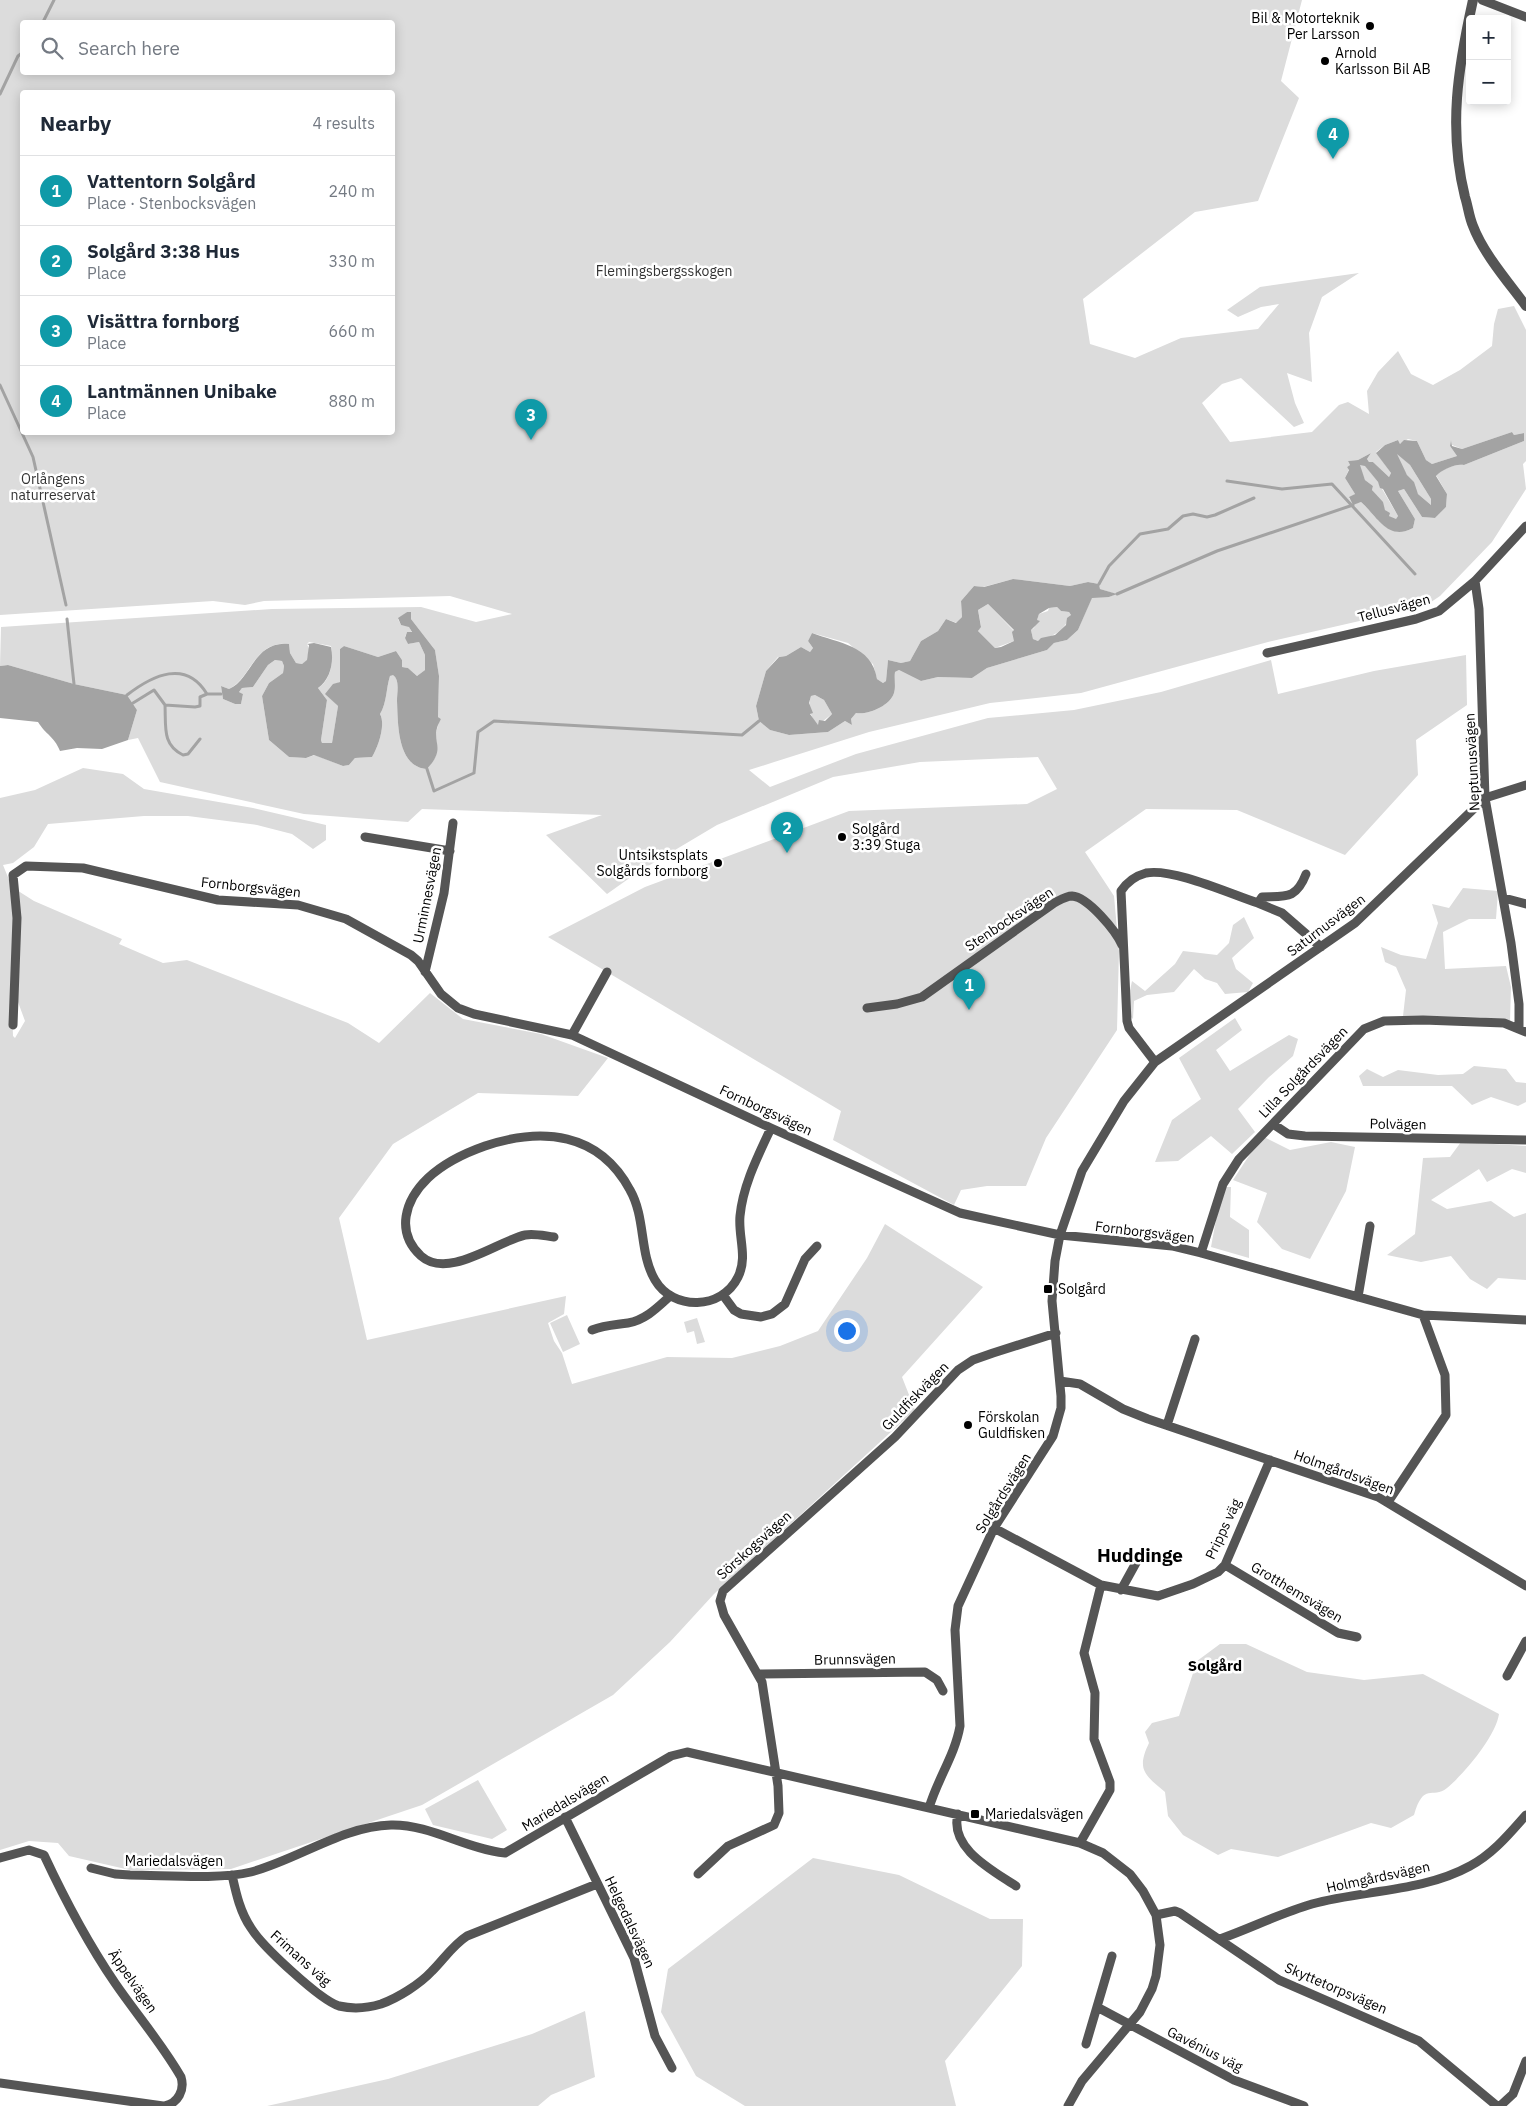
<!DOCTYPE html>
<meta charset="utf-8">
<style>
:root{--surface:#fff;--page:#f6f6f7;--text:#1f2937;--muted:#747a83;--line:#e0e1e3;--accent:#b45309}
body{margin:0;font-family:"IBM Plex Sans",sans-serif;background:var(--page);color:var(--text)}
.controls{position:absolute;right:15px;top:15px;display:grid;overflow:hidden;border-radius:5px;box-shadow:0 2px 12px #0003}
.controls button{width:45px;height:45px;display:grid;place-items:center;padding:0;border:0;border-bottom:1px solid var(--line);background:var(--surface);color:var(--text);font:25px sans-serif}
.you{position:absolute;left:846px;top:1330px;width:18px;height:18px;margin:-12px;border:4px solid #fff;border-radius:50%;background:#1a73e8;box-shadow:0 0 0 8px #1a73e833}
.badge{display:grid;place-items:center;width:32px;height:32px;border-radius:50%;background:var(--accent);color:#fff;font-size:16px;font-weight:700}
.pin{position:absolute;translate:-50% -41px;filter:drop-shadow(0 1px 2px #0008)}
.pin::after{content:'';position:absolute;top:26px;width:18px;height:15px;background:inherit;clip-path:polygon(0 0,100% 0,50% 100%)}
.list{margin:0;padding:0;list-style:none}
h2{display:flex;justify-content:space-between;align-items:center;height:65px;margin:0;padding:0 20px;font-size:21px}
h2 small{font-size:16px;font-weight:400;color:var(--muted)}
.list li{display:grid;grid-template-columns:32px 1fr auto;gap:15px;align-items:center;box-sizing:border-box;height:70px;padding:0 20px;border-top:1px solid var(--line)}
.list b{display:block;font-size:19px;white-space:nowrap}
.list p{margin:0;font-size:16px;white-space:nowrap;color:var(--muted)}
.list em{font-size:16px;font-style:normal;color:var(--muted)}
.icon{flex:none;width:28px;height:28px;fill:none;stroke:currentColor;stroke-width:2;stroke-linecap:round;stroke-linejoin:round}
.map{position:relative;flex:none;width:1526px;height:2106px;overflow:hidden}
.search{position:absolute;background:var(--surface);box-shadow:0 2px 12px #0003;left:20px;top:20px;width:375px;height:55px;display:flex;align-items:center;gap:12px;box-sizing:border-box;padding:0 18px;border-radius:5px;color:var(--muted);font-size:19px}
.panel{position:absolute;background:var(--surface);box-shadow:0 2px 12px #0003;left:20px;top:90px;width:375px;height:345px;border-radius:5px}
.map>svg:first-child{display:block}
.green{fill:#dcdcdc;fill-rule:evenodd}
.water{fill:#a3a3a3;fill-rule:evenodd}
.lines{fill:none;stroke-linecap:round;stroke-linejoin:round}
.stream{stroke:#a3a3a3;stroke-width:3}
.minor{stroke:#555;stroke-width:9}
.tertiary{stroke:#555;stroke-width:10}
.poi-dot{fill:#000;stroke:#fff;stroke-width:2}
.labels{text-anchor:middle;stroke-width:5;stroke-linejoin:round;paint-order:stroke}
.poi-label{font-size:14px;fill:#000;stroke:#fff;text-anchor:start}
.park-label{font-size:14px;fill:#333;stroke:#fff}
.street-label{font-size:14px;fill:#000;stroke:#fff}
.neighbourhood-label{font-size:15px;font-weight:bold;fill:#000;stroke:#fff}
.district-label{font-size:19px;font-weight:bold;fill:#000;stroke:#fff}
</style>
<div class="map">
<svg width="1526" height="2106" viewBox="0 0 1526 2106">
<rect width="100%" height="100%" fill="#fff"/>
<path class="green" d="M0 0H1302L1281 81 1299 98 1258 201 1195 212 1083 299 1090 344 1135 358 1181 338 1258 329 1279 304 1261 307 1238 317 1227 310 1260 287 1359 273 1322 297 1309 333 1312 382 1287 373 1295 403 1304 423 1294 427 1241 378 1222 384 1202 403 1230 442 1312 432 1339 405 1348 402 1369 414 1367 391 1378 372 1398 351 1411 374 1433 385 1460 370 1492 346 1494 324 1498 309 1514 306 1526 330V461L1523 464 1526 489 1492 542 1440 596 1425 606 1268 642 1081 693 990 703 869 732 749 770 770 787 856 754 988 718 1074 710 1161 692 1271 660 1278 694 1374 671 1466 655 1467 705 1416 740 1418 775 1345 855 1237 810 1146 809 1085 852 1114 896 1119 951 1117 1030 1046 1138 1026 1186H987L961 1190 954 1205 833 1140 841 1111 548 937 645 887 849 811 1027 804 1057 789 1038 757 920 762 833 777 717 825 638 872 607 894 546 835 602 815 422 809 408 822 304 814 160 782 138 738 128 740 137 710 127 695 74 684 8 665 0 666 1 627 272 609 421 607 476 622 512 614 450 596 264 601 245 605 213 601 0 615ZM22 22H392V72H22ZM22 92H392V432H22ZM1512 432 1514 435 1524 433V441L1464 465C1456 463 1441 470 1436 475L1447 494 1446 507 1435 518 1422 517 1404 489 1398 491 1415 519 1413 528C1388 541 1377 516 1361 502L1353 504 1349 498 1355 494 1345 478 1349 469 1347 467 1350 465 1348 461 1358 460 1371 453 1367 459 1369 462H1373L1389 477 1391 473 1376 452 1385 445 1398 440 1400 444 1408 439 1417 441 1426 460 1432 464 1457 456 1450 446 1451 440 1452 445 1462 449ZM1013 579 1070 586 1088 582 1099 584 1100 589 1116 594 1109 597H1092L1078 630 1067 640 1054 643 1047 650 987 668 972 678 938 677 921 681 899 670 895 672C894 678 896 687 894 693 890 706 868 715 856 713L851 719 852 725 845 721 828 732 789 735 770 730 759 721 756 706 766 671 778 657 786 656 801 647 810 652 813 648 808 641 812 633 848 643 873 664 877 679 883 683 886 681 888 660 901 663 910 661 921 641 938 631 946 619 957 623 962 617 961 601 974 586 983 587ZM407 612H411V619L435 650 439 676 438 717 441 719C440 721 438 723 438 726 431 744 446 747 427 769 397 767 398 724 397 701 397 692 400 680 393 674L390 676C386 688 387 703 380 714 386 725 378 747 372 757L355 758 349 765 343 766 315 755 306 758 289 757 269 740 262 696 269 683 283 673 284 666 282 661 275 660 268 665 253 687 242 688 239 692 243 694 241 704H235L223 699 221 686 229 689C251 679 254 640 289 644L290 653 296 663 302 664 307 661 309 649 307 644 309 642 331 646C334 661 331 680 318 688L327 700 321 740 322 743H332L338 706 326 694 333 685 340 682V649L344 646 378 657 396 651 402 660V667L408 668 417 676 425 670V655L419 642 408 644 405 637 407 632 412 633 409 626 401 625 398 619Z
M1397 453 1410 465 1431 499V505L1418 494 1396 456Z
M1359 465H1365L1378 482 1398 516 1396 520 1389 516 1372 490 1373 486 1365 480Z
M988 604 1014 631V641L995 648 978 631 981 626 978 610Z
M1057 607 1061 611 1069 612 1071 615C1064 631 1054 636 1038 641L1033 639 1031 630 1034 628 1039 614 1048 611 1049 608Z
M815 695 824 700 832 714 818 725H816C811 715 807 708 811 696Z
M83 768 123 774 144 789 253 808 326 825V840L313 849 292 834 257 825 188 816H144L48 824 34 847 13 863 3 865 12 887 34 901 122 939 119 944 163 963 187 960 348 1023 379 1043 430 993 463 1019 541 1034 608 1058 578 1096 478 1093 393 1144 339 1218 367 1340 566 1296 564 1314 548 1323 554 1341 562 1353 572 1384 667 1357 732 1358 780 1346 818 1331 867 1258 885 1224 983 1287 902 1377 915 1410 714 1594 670 1642 613 1695 422 1805 231 1869 130 1870 69 1856 58 1843 29 1841 0 1850V798L35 790ZM11 983 25 1021 15 1038 13 1036Z
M1463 888 1498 891 1496 919H1469L1443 932 1445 969 1506 966 1511 987 1510 1022 1480 1017 1403 1016 1406 990 1396 967 1385 962 1381 947 1401 955 1426 959 1438 923 1432 904 1449 908Z
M1244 917 1254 938 1232 958 1236 969 1253 983 1248 992 1225 994 1217 983 1205 979 1194 969 1174 992 1147 995 1134 1001 1133 1019 1131 1017 1129 995 1132 981 1145 991 1175 964 1183 951 1217 955 1229 943 1233 925Z
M1235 1018 1242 1030 1216 1050 1230 1071 1289 1035 1298 1039 1293 1056 1269 1077 1238 1109 1255 1132 1232 1154 1211 1136 1178 1161 1155 1162 1172 1120 1201 1099 1179 1058Z
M1474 1066 1506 1069 1516 1082 1526 1083V1102L1518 1106 1491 1097 1472 1105 1452 1086H1363L1359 1076 1367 1069 1383 1077 1398 1070 1438 1075 1463 1074Z
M1262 1136 1290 1150 1331 1142 1355 1147 1346 1191 1310 1259 1282 1249 1257 1222 1267 1193 1233 1180Z
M1461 1142 1526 1146V1173L1512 1169 1487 1182 1479 1169 1431 1200 1447 1209 1491 1201 1514 1217 1526 1213V1280L1498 1278 1487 1289 1470 1279 1451 1256 1421 1262 1387 1255 1415 1234 1423 1158 1450 1157Z
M1222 1187H1231L1230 1217 1249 1230V1258L1211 1247Z
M567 1315 580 1344 563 1352 550 1323Z
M697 1318 705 1342 697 1344 694 1331 687 1333 684 1322Z
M1220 1644H1246L1307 1672 1364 1680 1423 1674 1499 1714C1496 1736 1464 1774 1447 1788 1432 1800 1424 1781 1414 1815L1391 1828 1371 1823 1278 1857 1231 1849 1218 1855 1183 1835 1168 1816 1165 1792C1145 1775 1136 1770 1149 1743L1145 1732 1152 1723 1179 1716 1197 1661Z
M478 1780 507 1830 492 1839 433 1825 425 1809Z
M813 1858 899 1875 990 1919H1023L1022 1966 945 2061 956 2106H745L696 2076 661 2012 668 1969Z
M585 2011 595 2077 551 2095 538 2106H267L388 2079 532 2034Z"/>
<path class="water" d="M1512 432 1514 435 1524 433V441L1464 465C1456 463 1441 470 1436 476L1447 494 1446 507 1435 518 1422 517 1404 489 1398 491 1415 519 1413 528C1388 542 1377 516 1361 502L1353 505 1349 497 1355 494 1345 478 1349 470 1347 467 1350 465 1348 461 1358 460 1371 453 1367 459 1369 462H1373L1389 477 1391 473 1376 453 1385 445 1398 440 1400 444 1404 440 1417 441 1426 460 1432 464 1457 456 1450 446 1451 440 1452 446 1462 449ZM1397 454 1410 465 1431 499V505L1418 494 1414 482 1407 475ZM1360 465 1365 466 1378 482 1380 488 1383 489 1398 516 1396 519 1389 516 1390 513 1385 510 1383 502 1372 490 1373 486 1365 480Z
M1013 579 1070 586 1088 582 1099 584 1100 589 1117 594 1109 597 1092 598 1078 630 1067 640 1054 643 1047 650 987 668 972 678 938 677 921 681 899 670 895 672C894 678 896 687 894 693 890 706 868 715 856 713L851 719 852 725 845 721 828 732 789 735 770 730 759 721 756 706 766 671 779 657 786 656 801 647 810 652 813 648 808 641 812 633C838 643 872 645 877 679L883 683 886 681 888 660 901 663 910 661 921 641 938 631 946 619 956 623 962 617 961 601 974 586 984 587ZM988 604 1014 630 1012 632 1014 641 1001 647 995 648 978 631 981 627 978 610ZM1049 608 1057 607 1061 611 1069 612 1071 615 1067 618 1066 625 1055 635 1041 638 1038 641 1033 639 1031 630 1040 621 1037 620 1039 614ZM815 695 824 700 832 714 825 721 819 720 818 725 810 714 813 713 809 703 811 696Z
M407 612H411V619L435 650 439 676 438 717 441 719C440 721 439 723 438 725 431 743 447 747 427 769 397 767 398 724 397 701 397 692 400 680 393 675L390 676C386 688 387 703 380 714 386 725 378 747 372 757L355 758 349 765 343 766 314 755 306 758 289 757 269 740 262 696 269 683 283 673 284 666 282 661 275 660 268 665 253 687 242 688 239 692 243 694 241 704H235L223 699 221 686 229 689C251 680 254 640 289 644L290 653 296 663 302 664 307 660 309 645 307 644 314 643 331 647C334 661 331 679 318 688L327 700 321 740 322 743H332L338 706 325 694 333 684 340 682V649L344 646 378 657 396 651 402 660V667L408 668 417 676 425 670V655L419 642 408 644 405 638 407 632H412L409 627 401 625 398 618Z
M8 665 74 684 127 695 137 710 128 740 102 749 77 748 60 751C54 736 46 735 38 722L0 718V666Z"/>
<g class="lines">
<path class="stream" d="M43 22 54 0
M0 94 18 56 22 53
M0 385 33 457 66 605
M1227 481 1282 489 1332 484 1415 574
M1099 584 1109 566 1140 534 1168 529 1183 516 1193 514 1207 517 1215 515 1254 498
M1117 594 1217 551 1353 505
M67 619 74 684
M127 695C153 675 186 659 207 694H221
M133 703 154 690 165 705 195 707 200 706V697L207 694
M165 705C166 727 162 745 183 755L188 754 200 739
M427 769 434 791 474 773 478 732 494 721 742 735 759 721"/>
<path class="minor" d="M1482 0 1526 17
M1475 581 1479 609 1485 798 1511 943 1519 1004V1028
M1267 653 1416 619 1439 611 1475 581 1526 526
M365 837 450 851
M1306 874C1296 900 1285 896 1262 897L1258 903 1282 913 1321 947
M1504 898 1526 904
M425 972 444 893 453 823
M867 1008 897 1004 922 997 1054 903C1060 900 1066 896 1072 896 1088 897 1116 931 1122 945
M13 1025 17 918 13 875 26 866 83 868 218 900 298 905 346 919 411 955 418 961 441 994 458 1008 474 1014 572 1035 771 1128 960 1213 1060 1235 1172 1246 1201 1253 1423 1315 1526 1320
M572 1035 607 972
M1155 1062 1129 1028 1127 1021 1121 891C1127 882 1135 876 1146 873 1174 868 1230 894 1258 903
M1273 1124 1288 1134 1305 1136 1526 1140
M554 1237C545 1236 534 1233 525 1235 498 1241 448 1280 421 1256 395 1232 405 1200 428 1178 444 1163 465 1153 485 1146 542 1127 599 1132 630 1190 646 1218 639 1253 655 1280 673 1311 722 1310 738 1277 748 1257 738 1237 740 1216 743 1185 758 1156 771 1128
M1201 1253 1223 1184 1239 1159 1364 1029 1384 1021 1423 1020 1504 1023 1526 1032
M723 1295 734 1310 741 1314 761 1317 772 1314 785 1304 805 1259 817 1246
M1358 1297 1370 1226
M592 1330C605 1325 615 1325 628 1323 645 1320 657 1308 669 1297
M1060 1381 1080 1384 1123 1409 1148 1419 1378 1497 1526 1586
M1167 1425 1195 1339
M1388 1502 1446 1415 1445 1375 1423 1315
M994 1528 1101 1585 1158 1596 1193 1584 1218 1572 1225 1565 1270 1460
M1225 1565 1338 1633 1357 1637
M1121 1590 1137 1561
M759 1674 925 1672 937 1680 943 1691
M1507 1676 1526 1641
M929 1808C937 1780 955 1755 960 1726L955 1630 958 1606 994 1528 1053 1436 1061 1408V1396L1052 1301 1055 1261 1060 1235 1082 1171 1124 1101 1155 1062 1355 923 1485 798 1526 785
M958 1814C949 1848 992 1870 1016 1886
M565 1817 634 1958 655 2036 672 2068
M1080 1843 1110 1790V1782L1094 1739 1095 1693 1084 1653 1101 1585
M0 1858 29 1850 44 1855C65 1900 87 1942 115 1983 137 2015 162 2044 181 2077 185 2090 178 2103 165 2106
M91 1868 115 1874 130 1875C164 1875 218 1880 251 1872 297 1860 343 1826 391 1825 430 1824 466 1849 505 1853L671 1756 687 1752 1080 1843 1103 1853 1130 1874 1143 1891 1156 1915 1160 1945 1156 1976 1152 1989 1140 2012 1082 2081 1068 2106
M698 1874 728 1846 774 1825 779 1813 778 1786 762 1682 724 1615 720 1601 723 1591 895 1437 958 1370 973 1360 993 1353 1056 1333
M232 1875C236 1893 240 1912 251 1928 262 1946 320 2000 339 2006 352 2009 368 2008 381 2004 398 1998 420 1984 432 1971 444 1959 453 1945 467 1936L597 1884
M1156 1915 1175 1911 1180 1913 1279 1980 1419 2041 1497 2106
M1220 1939C1251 1928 1281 1913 1312 1904 1363 1890 1423 1892 1470 1866 1493 1854 1510 1833 1526 1815
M1097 2007 1234 2080 1304 2106
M1086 2044 1112 1956
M0 2083 163 2106
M1500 2106 1513 2094 1526 2061"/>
<path class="tertiary" d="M1473 0C1458 68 1448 128 1465 197 1468 206 1469 217 1473 226 1483 253 1509 283 1526 306"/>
</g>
<g class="poi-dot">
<circle cx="1370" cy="26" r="5"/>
<circle cx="1325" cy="61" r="5"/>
<circle cx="842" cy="837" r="5"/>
<circle cx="718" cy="863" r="5"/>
<rect x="1043" y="1284" width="10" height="10" rx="2.5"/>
<circle cx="968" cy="1425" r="5"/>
<rect x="970" y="1809" width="10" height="10" rx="2.5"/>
</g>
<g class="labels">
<g class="poi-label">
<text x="1360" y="23" text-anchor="end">Bil &amp; Motorteknik<tspan x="1360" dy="16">Per Larsson</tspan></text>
<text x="1335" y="58">Arnold<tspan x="1335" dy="16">Karlsson Bil AB</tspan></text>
<text x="852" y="834">Solgård<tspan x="852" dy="16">3:39 Stuga</tspan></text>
<text x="708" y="860" text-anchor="end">Untsikstsplats<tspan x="708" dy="16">Solgårds fornborg</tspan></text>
<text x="1058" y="1294">Solgård</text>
<text x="978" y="1422">Förskolan<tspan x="978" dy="16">Guldfisken</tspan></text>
<text x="985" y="1819">Mariedalsvägen</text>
</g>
<g class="park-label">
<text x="664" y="276">Flemingsbergsskogen</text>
<text x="53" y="484">Orlångens<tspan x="53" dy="16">naturreservat</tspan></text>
</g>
<g class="street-label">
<text transform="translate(1394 608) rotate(-15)" y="5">Tellusvägen</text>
<text transform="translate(1472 762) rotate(-93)" y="5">Neptunusvägen</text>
<text transform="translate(251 887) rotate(6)" y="5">Fornborgsvägen</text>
<text transform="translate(427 895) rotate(-79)" y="5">Urminnesvägen</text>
<text transform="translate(1009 919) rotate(-34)" y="5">Stenbocksvägen</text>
<text transform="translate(1326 925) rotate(-37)" y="5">Saturnusvägen</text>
<text transform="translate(1303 1072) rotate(-46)" y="5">Lilla Solgårdsvägen</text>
<text transform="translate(766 1110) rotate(25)" y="5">Fornborgsvägen</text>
<text transform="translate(1398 1124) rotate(1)" y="5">Polvägen</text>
<text transform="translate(1145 1232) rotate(7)" y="5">Fornborgsvägen</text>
<text transform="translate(915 1396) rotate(-46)" y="5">Guldfiskvägen</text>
<text transform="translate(1344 1472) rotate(20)" y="5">Holmgårdsvägen</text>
<text transform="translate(1003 1493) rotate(-58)" y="5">Solgårdsvägen</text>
<text transform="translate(1223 1529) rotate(-65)" y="5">Pripps väg</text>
<text transform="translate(754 1545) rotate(-42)" y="5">Sörskogsvägen</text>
<text transform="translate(1297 1592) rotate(31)" y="5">Grotthemsvägen</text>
<text transform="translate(855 1659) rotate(-1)" y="5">Brunnsvägen</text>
<text transform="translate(565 1802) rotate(-31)" y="5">Mariedalsvägen</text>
<text x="174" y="1866">Mariedalsvägen</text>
<text transform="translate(1378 1877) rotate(-12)" y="5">Holmgårdsvägen</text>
<text transform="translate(630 1922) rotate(65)" y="5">Helgedalsvägen</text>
<text transform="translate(301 1958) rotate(42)" y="5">Frimans väg</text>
<text transform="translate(133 1981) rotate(55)" y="5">Äppelvägen</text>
<text transform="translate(1336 1988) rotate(23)" y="5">Skyttetorpsvägen</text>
<text transform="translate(1205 2049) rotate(27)" y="5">Gavénius väg</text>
</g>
<g class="neighbourhood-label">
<text x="1215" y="1671">Solgård</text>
</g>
<g class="district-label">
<text x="1140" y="1562">Huddinge</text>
</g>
</g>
</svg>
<div class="controls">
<button>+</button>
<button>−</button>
</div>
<div class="you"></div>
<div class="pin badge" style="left:969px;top:1010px;background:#0f9aa8">1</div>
<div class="pin badge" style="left:787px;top:853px;background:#0f9aa8">2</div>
<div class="pin badge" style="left:531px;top:440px;background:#0f9aa8">3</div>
<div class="pin badge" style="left:1333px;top:159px;background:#0f9aa8">4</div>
<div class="search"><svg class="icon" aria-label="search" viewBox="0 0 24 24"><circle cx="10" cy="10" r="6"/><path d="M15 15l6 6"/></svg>Search here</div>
<section class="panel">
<h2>Nearby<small>4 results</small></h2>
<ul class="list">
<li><span class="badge" style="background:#0f9aa8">1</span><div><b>Vattentorn Solgård</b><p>Place · Stenbocksvägen</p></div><em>240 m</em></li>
<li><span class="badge" style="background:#0f9aa8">2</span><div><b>Solgård 3:38 Hus</b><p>Place</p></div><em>330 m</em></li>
<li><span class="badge" style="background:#0f9aa8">3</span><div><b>Visättra fornborg</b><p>Place</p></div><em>660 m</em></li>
<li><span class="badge" style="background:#0f9aa8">4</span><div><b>Lantmännen Unibake</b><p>Place</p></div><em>880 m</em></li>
</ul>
</section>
</div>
